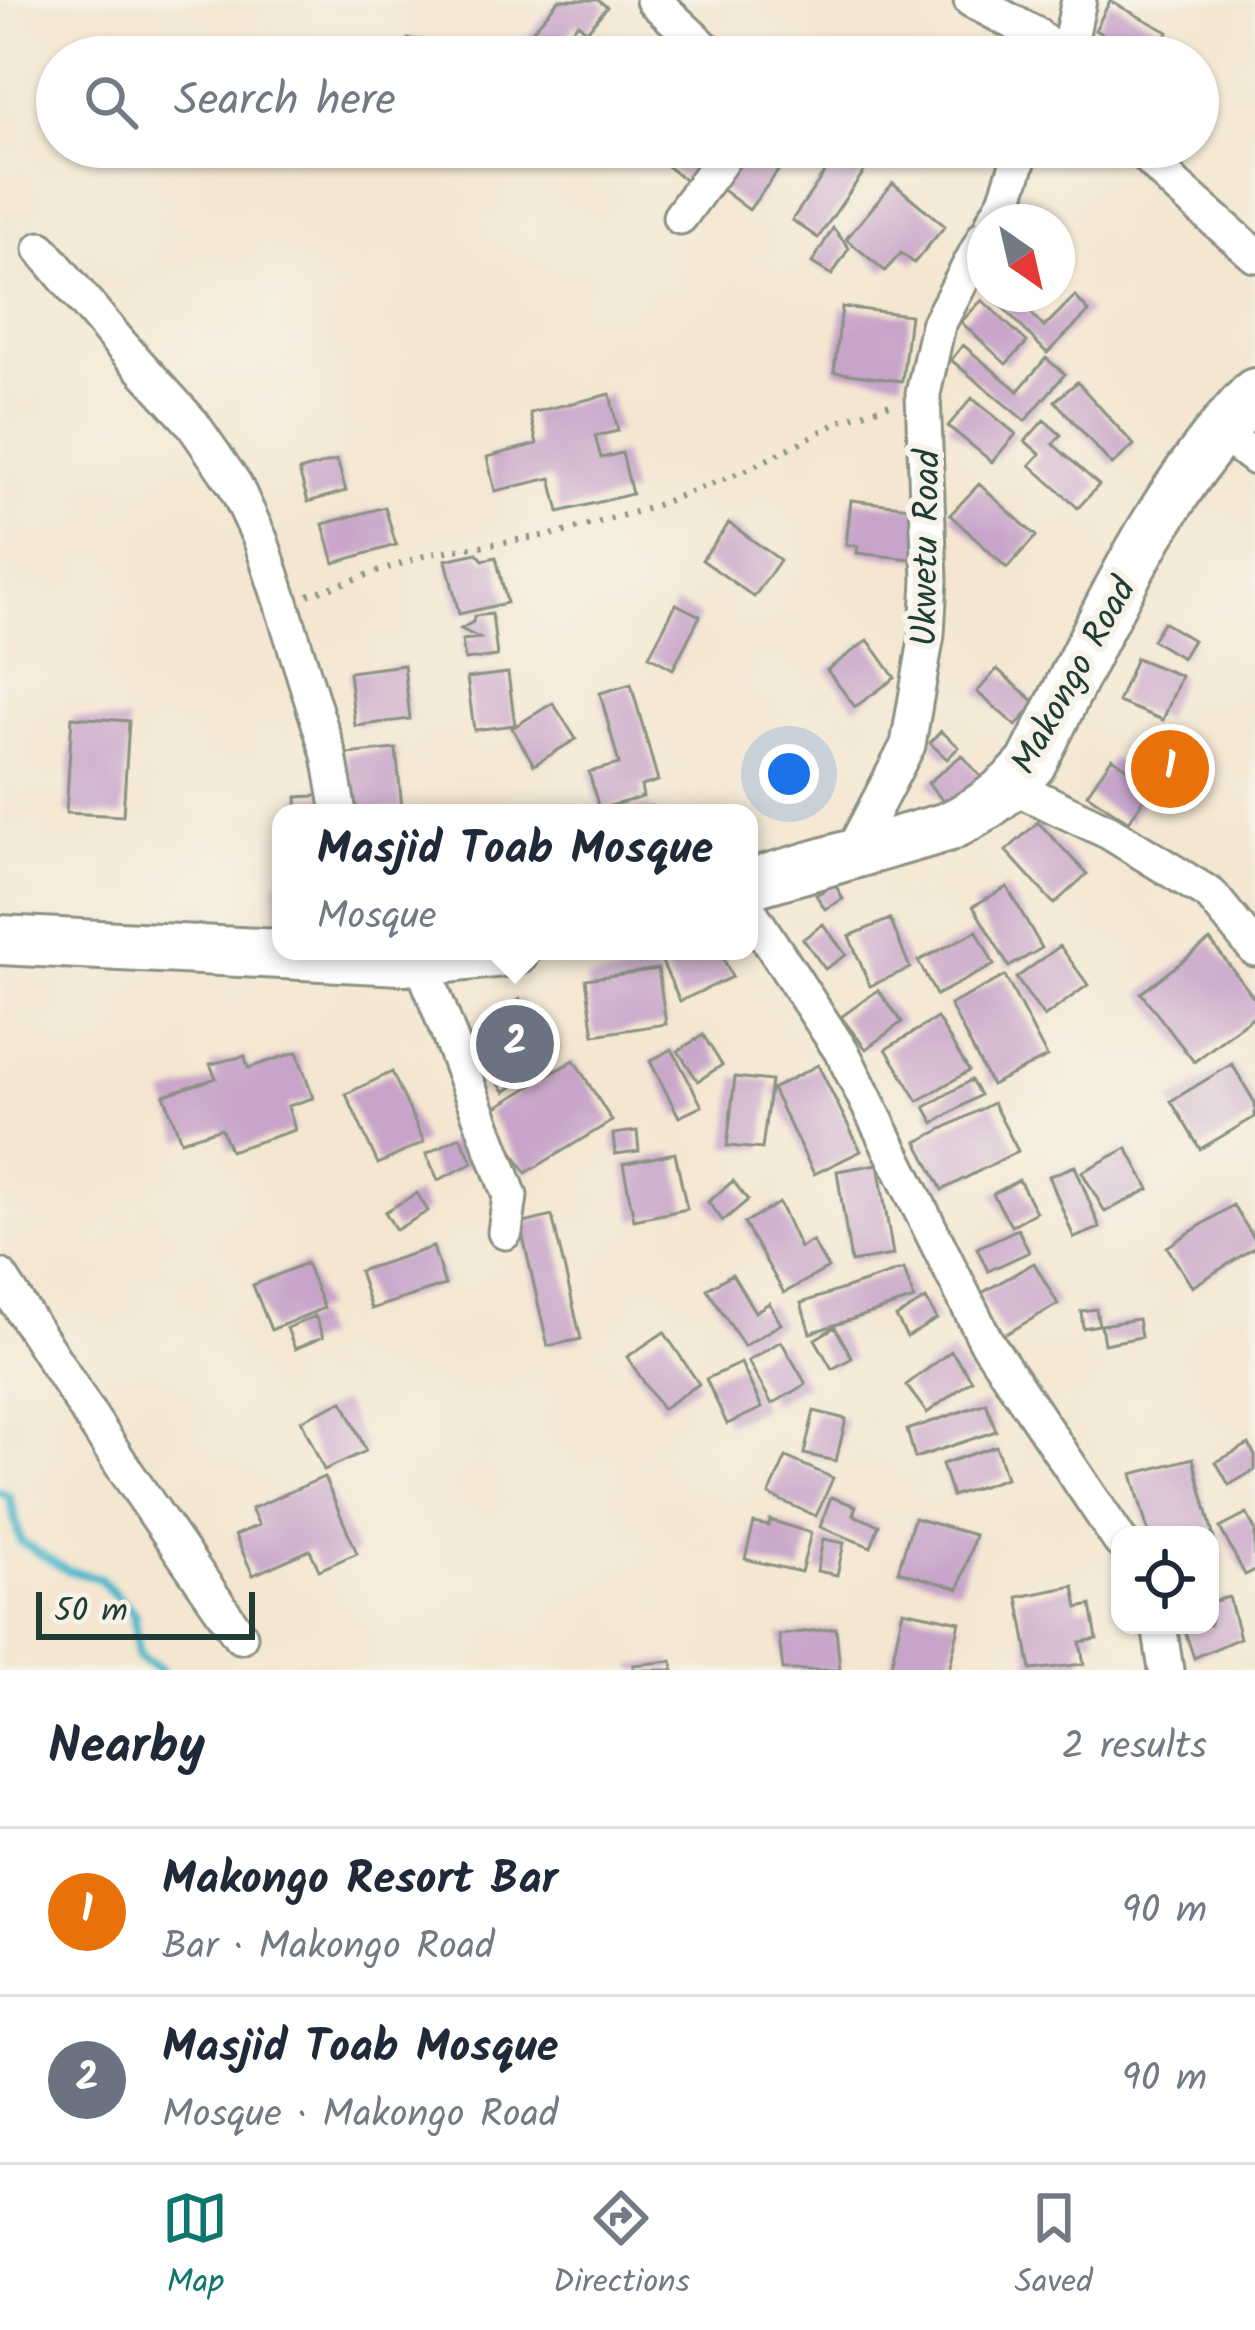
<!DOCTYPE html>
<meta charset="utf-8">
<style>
:root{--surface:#fff;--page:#f2f2f3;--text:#1f2937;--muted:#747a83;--line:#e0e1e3;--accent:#0f766e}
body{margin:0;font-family:Kalam,sans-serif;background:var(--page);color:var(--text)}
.controls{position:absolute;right:36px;bottom:36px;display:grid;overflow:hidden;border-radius:24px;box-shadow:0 3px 9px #0004}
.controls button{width:108px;height:108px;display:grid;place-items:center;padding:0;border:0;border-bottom:3px solid var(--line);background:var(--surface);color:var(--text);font:60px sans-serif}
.compass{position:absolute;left:967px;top:204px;width:108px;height:108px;border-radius:50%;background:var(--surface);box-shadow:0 3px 9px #0004;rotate:146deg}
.scale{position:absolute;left:36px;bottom:30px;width:219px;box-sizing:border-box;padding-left:12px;border:6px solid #1f3d34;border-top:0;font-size:33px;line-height:42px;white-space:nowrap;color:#1f3d34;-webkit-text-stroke:9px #f7f3e8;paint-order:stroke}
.you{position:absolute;left:789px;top:774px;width:42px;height:42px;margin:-30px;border:9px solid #fff;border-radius:50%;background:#1a73e8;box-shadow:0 0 0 18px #1a73e833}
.badge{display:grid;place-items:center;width:78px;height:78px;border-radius:50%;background:var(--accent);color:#fff;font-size:39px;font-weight:700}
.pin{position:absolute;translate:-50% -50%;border:6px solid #fff;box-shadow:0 3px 12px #0006}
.popup{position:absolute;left:272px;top:804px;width:486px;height:156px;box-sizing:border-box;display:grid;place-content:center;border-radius:24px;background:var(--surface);filter:drop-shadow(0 3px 9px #0005);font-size:39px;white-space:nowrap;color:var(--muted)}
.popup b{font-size:45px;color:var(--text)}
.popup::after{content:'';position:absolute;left:50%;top:100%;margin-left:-24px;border:24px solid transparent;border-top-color:var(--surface)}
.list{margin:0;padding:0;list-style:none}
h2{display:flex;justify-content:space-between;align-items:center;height:156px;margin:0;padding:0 48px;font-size:51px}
h2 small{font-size:39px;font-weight:400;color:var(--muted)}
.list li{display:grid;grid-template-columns:78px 1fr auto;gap:36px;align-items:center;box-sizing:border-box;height:168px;padding:0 48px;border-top:3px solid var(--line)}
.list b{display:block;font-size:45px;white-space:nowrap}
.list p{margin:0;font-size:39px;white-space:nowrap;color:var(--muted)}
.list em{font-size:39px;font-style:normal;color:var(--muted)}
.icon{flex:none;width:66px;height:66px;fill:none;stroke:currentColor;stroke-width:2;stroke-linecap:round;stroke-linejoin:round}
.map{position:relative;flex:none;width:1255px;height:1670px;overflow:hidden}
.search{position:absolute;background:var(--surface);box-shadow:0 3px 9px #0004;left:36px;right:36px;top:36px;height:132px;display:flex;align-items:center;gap:30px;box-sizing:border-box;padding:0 42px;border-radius:66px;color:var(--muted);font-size:45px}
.sheet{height:492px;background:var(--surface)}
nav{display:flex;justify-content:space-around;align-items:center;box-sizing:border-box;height:168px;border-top:3px solid var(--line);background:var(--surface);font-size:33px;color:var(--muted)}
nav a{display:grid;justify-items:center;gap:6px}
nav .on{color:var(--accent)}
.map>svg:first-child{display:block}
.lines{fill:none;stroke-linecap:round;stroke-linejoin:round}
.stream{stroke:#4db8ca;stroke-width:9}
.building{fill:#c7a4c9}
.street-casing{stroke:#8a9282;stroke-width:39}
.secondary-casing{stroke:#8a9282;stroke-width:54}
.path{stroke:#8a9282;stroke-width:6;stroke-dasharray:3 9;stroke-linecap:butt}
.street{stroke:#fff;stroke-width:33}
.secondary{stroke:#fff;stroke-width:48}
.labels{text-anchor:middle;stroke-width:12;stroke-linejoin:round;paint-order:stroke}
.street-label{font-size:36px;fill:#1f3d34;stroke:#f7f3e8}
</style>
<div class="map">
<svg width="1255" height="1670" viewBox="0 0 1255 1670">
<rect width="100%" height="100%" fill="#f7f3e8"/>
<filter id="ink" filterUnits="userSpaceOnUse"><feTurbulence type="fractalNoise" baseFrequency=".00833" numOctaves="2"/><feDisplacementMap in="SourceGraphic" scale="24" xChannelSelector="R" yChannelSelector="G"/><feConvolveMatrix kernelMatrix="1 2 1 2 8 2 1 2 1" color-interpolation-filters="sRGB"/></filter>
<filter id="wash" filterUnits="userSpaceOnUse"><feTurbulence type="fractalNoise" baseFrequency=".004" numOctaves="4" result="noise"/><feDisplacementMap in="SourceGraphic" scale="48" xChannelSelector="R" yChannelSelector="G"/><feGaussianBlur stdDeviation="2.7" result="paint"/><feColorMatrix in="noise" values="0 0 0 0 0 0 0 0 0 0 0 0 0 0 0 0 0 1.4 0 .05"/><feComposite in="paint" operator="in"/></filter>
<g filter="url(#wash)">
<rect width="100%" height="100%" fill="#f4e6d0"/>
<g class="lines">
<path class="stream" d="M0 1492 9 1496 21 1542 67 1570 99 1578 134 1614 138 1657 161 1670"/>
</g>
<g id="blocks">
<path class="building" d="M559 0H598L607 7 587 31 578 23 561 42 566 47 557 57H528L517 48Z
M1110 1 1168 32 1154 57H1146L1095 30Z
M408 39 468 44 466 57H406Z
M642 147H711L685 180Z
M751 147H796L749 210 720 188Z
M842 147H866L876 154 818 238 792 220Z
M893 183 945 226 914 263 901 253 885 271 846 239Z
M833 228 849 248 832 275 812 263Z
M990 294H1013L1044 327 1075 296 1089 312 1047 353Z
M982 300 1027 342 1006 364 961 322Z
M842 307 910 315 902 381 834 372Z
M963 345 1018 391 1046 358 1065 374 1025 421 951 360Z
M1077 382 1134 445 1112 465 1055 401Z
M610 394 618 431 595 436 601 458 622 453 632 494 559 512 551 478 495 491 487 457 537 444 530 413Z
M972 398 1016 434 992 462 948 426Z
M1044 420 1061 435 1053 444 1099 485 1078 508 1030 465 1040 454 1025 441Z
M337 460 346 491 308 502 299 471Z
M979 484 1036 536 1007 568 950 515Z
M851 500 927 509 920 560 857 553 858 546 846 545Z
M385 507 396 545 334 563 323 524Z
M729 523 780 560 754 597 702 560Z
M477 553 483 560 496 557 507 603 459 614 446 560Z
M676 604 700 616 673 669 649 656Z
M492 614 497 656 465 660 462 640 479 638 461 629 473 622 474 616Z
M1163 622 1193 640 1182 658 1152 640Z
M868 640 895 678 855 707 827 670Z
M1136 658 1181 676 1163 720 1118 702Z
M404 665 410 719 355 726 349 672Z
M997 669 1036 703 1016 726 977 692Z
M508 673 515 725 474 730 467 678Z
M631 684 658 781 641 786 643 797 599 809 589 772 619 764 600 693Z
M553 703 576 739 534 765 512 728Z
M72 717 129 721 123 816 66 813Z
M941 731 959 747 947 759 930 743Z
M396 749 402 808 353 813 346 754Z
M1160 751 1193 768 1177 796 1145 779Z
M962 755 987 784 953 813 928 783Z
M1112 758 1152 785 1129 822 1087 794Z
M332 795 333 813H298L297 797Z
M652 806 653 813H607V810Z
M1038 822 1087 874 1054 904 1006 851Z
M281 881V924H277L274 882Z
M835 884 843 899 825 909 816 895Z
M1007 887 1042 948 1009 967 973 906Z
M890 919 910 968 870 986 849 936Z
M823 924 846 955 825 969 803 939Z
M977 931 994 965 936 995 918 961Z
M1210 940 1255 999V1015L1194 1062 1141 993Z
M1060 946 1088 985 1044 1017 1016 978Z
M687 951H720L732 977 680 1001 662 962Z
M658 969 666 1024 594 1035 586 979Z
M1005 976 1047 1057 991 1085 950 1005Z
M878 990 902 1022 866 1049 841 1017Z
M520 999 560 1051 505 1092 466 1041Z
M937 1018 969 1071 918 1101 886 1049Z
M703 1035 722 1065 698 1081 678 1051Z
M672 1049 702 1106 679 1117 650 1061Z
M297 1052 313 1098 288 1106 295 1130 230 1151 221 1128 181 1141 164 1095 216 1078 210 1064 245 1056 248 1068Z
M574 1060 612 1121 526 1173 488 1112Z
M1232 1064 1255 1103V1117L1200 1149 1171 1101Z
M818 1065 861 1151 814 1174 772 1089Z
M392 1072 424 1142 378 1164 346 1094Z
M735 1077 771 1081 762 1149 727 1146Z
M971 1080 980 1095 934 1123 925 1107Z
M993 1103 1018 1151 942 1190 917 1142Z
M637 1131 639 1151 615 1154 613 1134Z
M460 1137 473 1163 438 1180 426 1154Z
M1127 1148 1149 1189 1105 1212 1082 1172Z
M675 1153 687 1209 634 1220 623 1164Z
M878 1164 893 1255 851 1262 837 1171Z
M1075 1166 1100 1228 1074 1238 1049 1176Z
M1019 1180 1036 1212 1011 1226 993 1194Z
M733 1181 748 1200 723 1221 708 1202Z
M417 1193 428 1211 396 1230 385 1212Z
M779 1203 800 1248 812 1241 828 1268 784 1293 744 1223Z
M1233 1205 1255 1240V1247L1192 1287 1167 1247Z
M552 1216 581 1339 548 1346 520 1224Z
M1018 1229 1029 1252 988 1271 977 1248Z
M433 1247 445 1285 371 1309 359 1271Z
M306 1263 324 1308 271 1330 253 1285Z
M1034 1263 1058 1304 1004 1335 980 1294Z
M904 1269 914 1299 810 1333 801 1303Z
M732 1274 755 1312 769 1303 781 1324 744 1346 707 1289Z
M926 1299 937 1319 907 1337 896 1317Z
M1096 1309 1099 1325 1083 1328 1081 1311Z
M315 1316 323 1337 295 1349 287 1328Z
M1138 1319 1141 1337 1104 1344 1101 1325Z
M835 1327 852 1358 832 1369 815 1339Z
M664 1332 699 1384 662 1409 627 1357Z
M781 1341 806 1384 772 1404 748 1361Z
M951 1351 972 1380 927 1413 906 1385Z
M741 1363 762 1408 727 1424 706 1379Z
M343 1401 366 1451 324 1470 301 1420Z
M986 1403 996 1431 915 1458 907 1430Z
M814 1411 846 1419 836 1461 804 1454Z
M1249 1444 1255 1456V1470L1229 1485 1216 1462Z
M996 1446 1006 1478 952 1496 942 1464Z
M786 1457 833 1478 816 1516 769 1495Z
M1193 1458 1215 1542 1210 1543V1535H1149L1132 1474Z
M324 1477 357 1553 319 1570 310 1550 253 1575 235 1535 259 1525 251 1509Z
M831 1497 856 1506 853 1515 879 1525 871 1547 820 1527Z
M1247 1514 1255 1530V1570L1245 1575 1220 1528Z
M914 1518 975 1535 959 1589 898 1571Z
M770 1520 811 1533 801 1572 745 1559 754 1523 769 1526Z
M823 1539 844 1543 837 1575 817 1571Z
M1074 1586 1078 1608 1091 1605 1097 1639 1080 1642 1084 1664 1031 1670 1018 1597Z
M1229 1597 1240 1638 1194 1658 1183 1625H1210V1602Z
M903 1610 960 1622 949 1670H890Z
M836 1628 840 1670H783L779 1635Z
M672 1661 673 1670H634L633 1665Z"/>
</g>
</g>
<g filter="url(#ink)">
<use href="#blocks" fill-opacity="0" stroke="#8a9282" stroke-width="3"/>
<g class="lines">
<g class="street-casing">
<path id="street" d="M653 0 714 57
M971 0 1035 34 1060 57
M1067 57 1079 0
M1139 147 1176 186 1255 255
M680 217 731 147
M993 222 1005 201 1023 147
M41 249 122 346 192 423 235 485 261 541 281 602 329 755 339 813
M1219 430 1255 458
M1012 786 1109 832 1211 895 1255 949
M849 858 908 745 927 634 930 580 923 394 938 325 985 236
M749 910 843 1054 986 1341 1120 1541
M421 961 510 1196 505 1232
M0 1276 125 1470 240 1636
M1159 1625 1166 1670"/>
</g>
<g class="secondary-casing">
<path id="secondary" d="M749 884 947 827C981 812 1007 792 1031 764 1097 635 1153 497 1255 393
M0 940 421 961 514 951"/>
</g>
<path class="path" d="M308 595 430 554 561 533 649 508 749 469 843 420 896 402"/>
<use href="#street" class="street"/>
<use href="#secondary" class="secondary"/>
</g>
</g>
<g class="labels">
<g class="street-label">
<text transform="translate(924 548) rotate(-89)" y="13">Ukwetu Road</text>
<text transform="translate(1072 675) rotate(-61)" y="13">Makongo Road</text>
</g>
</g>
</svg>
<div class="controls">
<button><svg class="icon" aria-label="locate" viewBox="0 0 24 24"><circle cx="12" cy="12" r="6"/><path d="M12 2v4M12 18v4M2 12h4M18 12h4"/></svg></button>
</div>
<svg class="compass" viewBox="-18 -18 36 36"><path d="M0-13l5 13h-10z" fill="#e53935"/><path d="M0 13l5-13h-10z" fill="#747a83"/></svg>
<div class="scale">50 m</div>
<div class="you"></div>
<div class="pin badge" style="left:1170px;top:769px;background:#e8710a">1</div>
<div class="pin badge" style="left:515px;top:1044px;background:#6b7280">2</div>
<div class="popup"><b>Masjid Toab Mosque</b>Mosque</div>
<div class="search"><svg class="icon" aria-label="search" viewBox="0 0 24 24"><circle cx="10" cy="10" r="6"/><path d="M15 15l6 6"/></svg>Search here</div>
</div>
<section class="sheet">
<h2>Nearby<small>2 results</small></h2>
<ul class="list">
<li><span class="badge" style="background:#e8710a">1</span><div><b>Makongo Resort Bar</b><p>Bar · Makongo Road</p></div><em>90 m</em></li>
<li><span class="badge" style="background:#6b7280">2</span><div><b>Masjid Toab Mosque</b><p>Mosque · Makongo Road</p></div><em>90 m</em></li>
</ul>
</section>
<nav>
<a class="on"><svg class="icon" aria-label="map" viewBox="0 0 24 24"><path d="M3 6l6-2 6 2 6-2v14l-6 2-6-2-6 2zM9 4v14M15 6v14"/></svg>Map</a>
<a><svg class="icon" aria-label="directions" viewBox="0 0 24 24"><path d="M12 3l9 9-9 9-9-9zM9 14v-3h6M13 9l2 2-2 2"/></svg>Directions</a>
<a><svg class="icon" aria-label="saved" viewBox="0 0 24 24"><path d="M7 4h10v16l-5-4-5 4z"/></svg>Saved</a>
</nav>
